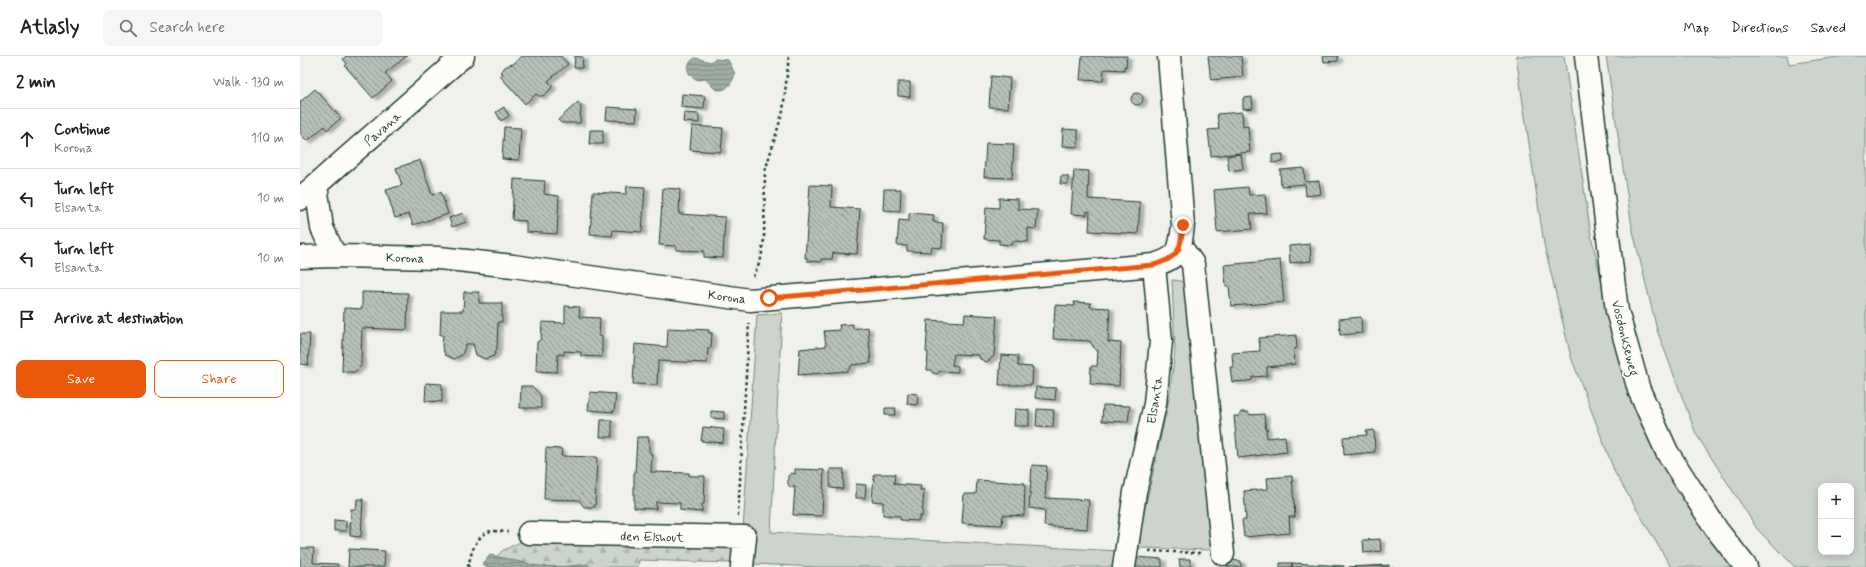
<!DOCTYPE html>
<meta charset="utf-8">
<style>
:root{--surface:#fff;--page:#f6f6f6;--text:#202124;--muted:#757577;--line:#e0e0e0;--accent:#ea580c}
body{margin:0;font-family:Mynerve,sans-serif;background:var(--page);color:var(--text)}
.controls{position:absolute;right:12px;bottom:12px;display:grid;overflow:hidden;border-radius:8px;box-shadow:0 2px 10px #0003}
.controls button{width:36px;height:36px;display:grid;place-items:center;padding:0;border:0;border-bottom:1px solid var(--line);background:var(--surface);color:var(--text);font:20px sans-serif}
.stop{position:absolute;width:12px;height:12px;margin:-9px;border:3px solid #ea580c;border-radius:50%;background:#fff}
.stop.end{background:#ea580c;border-color:#fff;box-shadow:0 1px 4px #0008}
.list{margin:0;padding:0;list-style:none}
h2{display:flex;justify-content:space-between;align-items:center;height:52px;margin:0;padding:0 16px;font-size:17px}
h2 small{font-size:13px;font-weight:400;color:var(--muted)}
.list li{display:grid;grid-template-columns:26px 1fr auto;gap:12px;align-items:center;box-sizing:border-box;height:60px;padding:0 16px;border-top:1px solid var(--line)}
.list b{display:block;font-size:15px;white-space:nowrap}
.list p{margin:0;font-size:13px;white-space:nowrap;color:var(--muted)}
.list em{font-size:13px;font-style:normal;color:var(--muted)}
.actions{display:flex;gap:8px;padding:12px 16px}
.actions a{flex:1;padding:9px 0;border:1px solid var(--accent);border-radius:8px;text-align:center;font-size:14px;color:var(--accent)}
.actions .main{background:var(--accent);color:#fff}
.icon{flex:none;width:22px;height:22px;fill:none;stroke:currentColor;stroke-width:2;stroke-linecap:round;stroke-linejoin:round}
.map{position:relative;flex:none;width:1566px;height:511px;overflow:hidden}
header{display:flex;align-items:center;gap:24px;box-sizing:border-box;height:56px;padding:0 20px;background:var(--surface);border-bottom:1px solid var(--line)}
header strong{font-size:19px}
nav{display:flex;gap:22px;margin-inline-start:auto;font-size:14px}
.search{width:280px;height:36px;background:var(--page);display:flex;align-items:center;gap:10px;box-sizing:border-box;padding:0 14px;border-radius:8px;color:var(--muted);font-size:15px}
main{display:flex}
aside{flex:1;background:var(--surface)}
.map>svg:first-child{display:block}
.green{fill:#cdd3cd;stroke:#768880;fill-rule:evenodd}
.forest{fill:url(#forest-firs);stroke:#768880}
.water{fill:url(#water-rules);stroke:#6c8077}
.building{fill:url(#building-back-hatch);stroke:#1f3d34;filter:url(#shadow)}
.lines{fill:none;stroke-linecap:round;stroke-linejoin:round}
.minor-casing{stroke:#1f3d34;stroke-width:25}
.secondary-casing{stroke:#1f3d34;stroke-width:25}
.path{stroke:#1f3d34;stroke-width:2.5;stroke-dasharray:3 3;stroke-linecap:butt}
.minor{stroke:#fdfcf7;stroke-width:22}
.secondary{stroke:#fdfcf7;stroke-width:22}
.route{stroke:#ea580c;stroke-width:5}
.labels{text-anchor:middle;stroke-width:3.5;stroke-linejoin:round;paint-order:stroke}
.street-label{font-size:13px;fill:#1f3d34;stroke:#fdfcf7}
</style>
<header>
<strong>Atlasly</strong>
<div class="search"><svg class="icon" aria-label="search" viewBox="0 0 24 24"><circle cx="10" cy="10" r="6"/><path d="M15 15l6 6"/></svg>Search here</div>
<nav><a>Map</a><a>Directions</a><a>Saved</a></nav>
</header>
<main>
<aside>
<h2>2 min<small>Walk · 130 m</small></h2>
<ul class="list">
<li><svg class="icon" aria-label="ahead" viewBox="0 0 24 24"><path d="M12 20V5M6 11l6-6 6 6"/></svg><div><b>Continue</b><p>Korona</p></div><em>110 m</em></li>
<li><svg class="icon" aria-label="left" viewBox="0 0 24 24"><path d="M17 20v-9H6M10 6l-5 5 5 5"/></svg><div><b>Turn left</b><p>Elsanta</p></div><em>10 m</em></li>
<li><svg class="icon" aria-label="left" viewBox="0 0 24 24"><path d="M17 20v-9H6M10 6l-5 5 5 5"/></svg><div><b>Turn left</b><p>Elsanta</p></div><em>10 m</em></li>
<li><svg class="icon" aria-label="arrive" viewBox="0 0 24 24"><path d="M6 21V4h12l-3 4 3 4H6"/></svg><div><b>Arrive at destination</b></div></li>
</ul>
<div class="actions"><a class="main">Save</a><a>Share</a></div>
</aside>
<div class="map">
<svg width="1566" height="511" viewBox="0 0 1566 511">
<defs>
<pattern id="forest-firs" width="22" height="20" patternUnits="userSpaceOnUse"><rect width="22" height="20" fill="#cdd3cd"/><path d="M5 1l3.5 6h-7zM16 11l3.5 6h-7z" fill="#b0b6b1"/></pattern>
<pattern id="water-rules" width="6" height="5" patternUnits="userSpaceOnUse"><rect width="6" height="5" fill="#9faca4"/><path d="M0 2.5h6" fill="none" stroke="#818d86"/></pattern>
<pattern id="building-back-hatch" width="6" height="6" patternUnits="userSpaceOnUse"><rect width="6" height="6" fill="#b6bfb8"/><path d="M-1 5l2 2M0 0l6 6M5-1l2 2" fill="none" stroke="#939c96"/></pattern>
<filter id="shadow"><feDropShadow dx="4.5" dy="2.5" stdDeviation="1" flood-color="#0004"/></filter>
</defs>
<rect width="100%" height="100%" fill="#f0f1eb"/>
<filter id="ink" filterUnits="userSpaceOnUse"><feTurbulence type="fractalNoise" baseFrequency=".025" numOctaves="2"/><feDisplacementMap in="SourceGraphic" scale="8" xChannelSelector="R" yChannelSelector="G"/><feConvolveMatrix kernelMatrix="1 2 1 2 8 2 1 2 1" color-interpolation-filters="sRGB"/></filter>
<g filter="url(#ink)">
<path class="green" d="M1216 0H1264L1291 179 1316 286 1434 511H1371L1315 417 1271 301 1244 188Z
M1306 0H1487L1489 8 1545 0H1566V511H1495L1458 474 1396 378 1357 274 1332 171ZM1521 430H1551V496H1521Z
M872 224 881 225 888 232 913 494 839 492 842 466 869 343 875 295Z
M482 257 471 476 819 495 816 511H519L452 508 443 474 457 259Z"/>
<path class="forest" d="M222 485 433 489 432 507 339 504 338 511H185L202 495Z"/>
<path class="water" d="M395 2 411 6 415 3 428 4 435 18C433 26 425 39 414 32 411 30 409 25 405 23L398 24C386 19 384 9 395 2Z
M190 499 238 510 262 511 288 508 290 511H190L183 508Z"/>
<path class="building" d="M46 0H107L85 17 92 25 73 42 45 10 47 8 43 3Z
M222 0H261L268 8 248 25 252 29 251 33 243 40H239L236 38 225 48 200 20 203 18 201 16 205 11 211 8 212 9Z
M275 0 283 1 282 12H274Z
M782 0H827L826 11 824 10V14L804 13 803 25 780 24Z
M908 0H941L943 21 911 24Z
M1023 0H1038V5L1024 6Z
M691 20 710 22 708 52 689 51Z
M598 26H610V41L598 40Z
M15 33 41 62 27 74 25 70 7 85 0 77V46Z
M831 43a6 6 0 1 1 12 0a6 6 0 1 1-12 0Z
M382 38 405 40 404 53 381 51Z
M952 41 953 52 943 53V42Z
M278 46 281 49 280 67H261L258 64Z
M204 51 209 60 201 65 196 56Z
M307 51 337 53 336 65 306 64Z
M942 56 943 71 948 70 950 96 911 100 908 74 919 73 917 58Z
M384 57 399 58V67L383 66Z
M392 70 423 72 421 96 390 94Z
M204 71 221 72 219 104 202 103Z
M763 73 778 74V91L762 90Z
M290 74H303V88H289Z
M686 87 714 88 712 122 684 121Z
M941 98 943 113 929 115 927 100Z
M983 98V106L972 107V99Z
M120 104 132 139 141 136 148 158 113 169 109 158 95 162 86 134 102 129 96 112Z
M1004 112 1005 126 1019 125 1021 138 1006 140 1005 128 981 130 980 114Z
M774 114 789 115 788 143 840 146 838 178 789 175 790 156 787 155V159L771 158Z
M761 120H768V128H760Z
M214 123 245 125 244 138 259 140 257 178 226 176V165L212 164Z
M510 129 532 130 531 151 560 153 557 198 533 197 532 203H521V206L507 205V202H505Z
M327 130 345 131 342 176 313 174 312 180 290 178 293 136 326 138Z
M948 131 949 139 965 138 967 157 950 158 952 173 917 176 914 134Z
M363 132 380 133 379 158 425 161 423 202 404 201V195L376 194V190L359 189Z
M584 133H601L600 155 583 154Z
M699 142 718 143V153L738 154 736 173 728 172V186L713 185 712 189 699 188V184L684 183 686 151 699 152Z
M163 157 166 166 152 171 149 162Z
M609 157 634 159 633 166 643 167 642 192 632 191 631 196 607 195V190L597 189 599 164 609 165Z
M1010 188 1011 205 990 207 989 190Z
M980 204 984 246 931 250 929 230H926L924 209Z
M62 236 108 237 107 274 62 272 61 310 55 316H42L44 252 62 253Z
M164 236H179V247H202V266H198L197 292 194 300 185 303 176 299 173 288H166L162 299 154 303 145 299 142 290 143 279H140L141 255H163Z
M774 246 791 247 790 251 810 252 808 286 821 287 819 330 790 328 791 310H797L798 295 795 294 790 285 753 283 755 249 775 250Z
M265 250 280 251 279 261 300 262 299 281 302 280V301L281 300V296L264 295V299L258 298 257 316 236 315 237 286 241 283 242 266 265 267Z
M665 258 697 260 694 300 687 306 680 303 679 299 654 298 652 309 658 310V316L640 315 637 318 633 317 630 314H627L628 296H626L628 264 664 266Z
M1061 261 1062 277 1040 279 1039 263Z
M553 268V273L568 271 571 307 552 309 548 315 498 319 500 293 526 290 524 275 540 274 539 269Z
M368 272 409 274V277H412L411 292H408L407 307 358 305 357 329 333 328 335 288 367 291Z
M0 278H10L8 309 0 308Z
M996 279 997 292 994 293 995 308 967 311V320L952 321V324L948 325 932 326 930 311H933L932 297 960 295 959 282Z
M701 299 718 300V310L733 311 732 329H699Z
M126 327 142 328V346L125 345Z
M221 330H232L241 340V352H220Z
M736 331 756 332 755 344 735 342Z
M290 336 316 338 314 356 288 354Z
M608 337 618 338 617 349 607 348Z
M803 349 830 350 828 366 802 365Z
M585 352H596L595 359H585Z
M715 353 729 354V370H714Z
M737 353 754 354 753 371 736 370Z
M411 355 424 356V363L411 362Z
M941 356H948L950 359 964 358 966 374 968 373 966 375 967 382 985 380 987 396 938 402 934 360H939Z
M301 364H312V381H300Z
M403 371 424 373 423 387 401 385Z
M1074 374 1075 396 1044 399 1043 381 1067 379 1066 375Z
M337 381H349V395L352 399 351 416 389 417V420H405L404 448H402V456L380 454V447L356 446V453L334 452V417H335Z
M246 392 262 393 261 400 297 401 295 451H284L279 444 244 443Z
M732 409 747 410 745 442 789 444 787 473 744 470 745 454 729 452Z
M495 413 524 414 522 460 493 459 495 431H490L488 428V420L491 417 495 418Z
M530 413H544L543 433 530 432Z
M574 418H595L594 428 621 430 620 434H624L622 461 619 460V465L600 464V460L583 459V446L572 445Z
M992 420 995 461H989L990 477 944 481 942 464H946L944 435 968 433 967 422Z
M677 424 725 427 724 460 703 459 702 469 662 467 664 438H676Z
M556 428 566 429 565 442H556Z
M57 443H63L61 481 50 480 51 453H56Z
M34 464 46 465V475H34Z
M1080 483 1081 495 1064 497 1063 484Z
M0 492H14L13 507 38 508V511H0Z
M49 493 85 495 84 511H48Z
M836 501 862 503V511H835Z
M879 503H890V511H880Z
M927 504 941 505V511H927Z
M980 507H992V511H980Z
M992 507 1044 510V511H992Z
M1089 509V511H1049Z"/>
<g class="lines">
<g class="minor-casing">
<path id="minor" d="M16 129 22 172 35 200
M0 143 163 0
M881 191 893 208 923 498
M0 201 35 200 139 202 213 210 450 244 854 209C880 201 880 195 883 169L869 0
M229 477 445 481 442 511
M824 511 835 436 855 348 861 285 854 209"/>
</g>
<g class="secondary-casing">
<path id="secondary" d="M1286 0 1317 255 1339 334 1367 396 1417 474 1446 511"/>
</g>
<path class="path" d="M453 221 461 203 464 183 465 115 483 55 489 0
M438 460 449 267
M849 495 900 497
M168 511C171 498 174 483 188 476 193 474 202 476 208 476"/>
<use href="#minor" class="minor"/>
<use href="#secondary" class="secondary"/>
</g>
</g>
<g class="lines" filter="url(#ink)">
<path class="route" d="M469 242 854 209C880 201 880 195 883 169"/>
</g>
<g class="labels">
<g class="street-label">
<text transform="translate(82 72) rotate(-41)" y="5">Pavana</text>
<text transform="translate(105 201) rotate(1)" y="5">Korona</text>
<text transform="translate(427 240) rotate(7)" y="5">Korona</text>
<text transform="translate(1326 282) rotate(76)" y="5">Vosdonkseweg</text>
<text transform="translate(854 344) rotate(-82)" y="5">Elsanta</text>
<text transform="translate(352 480) rotate(1)" y="5">den Elshout</text>
</g>
</g>
</svg>
<div class="controls">
<button>+</button>
<button>−</button>
</div>
<div class="stop" style="left:469px;top:242px"></div>
<div class="stop end" style="left:883px;top:169px"></div>
</div>
</main>
